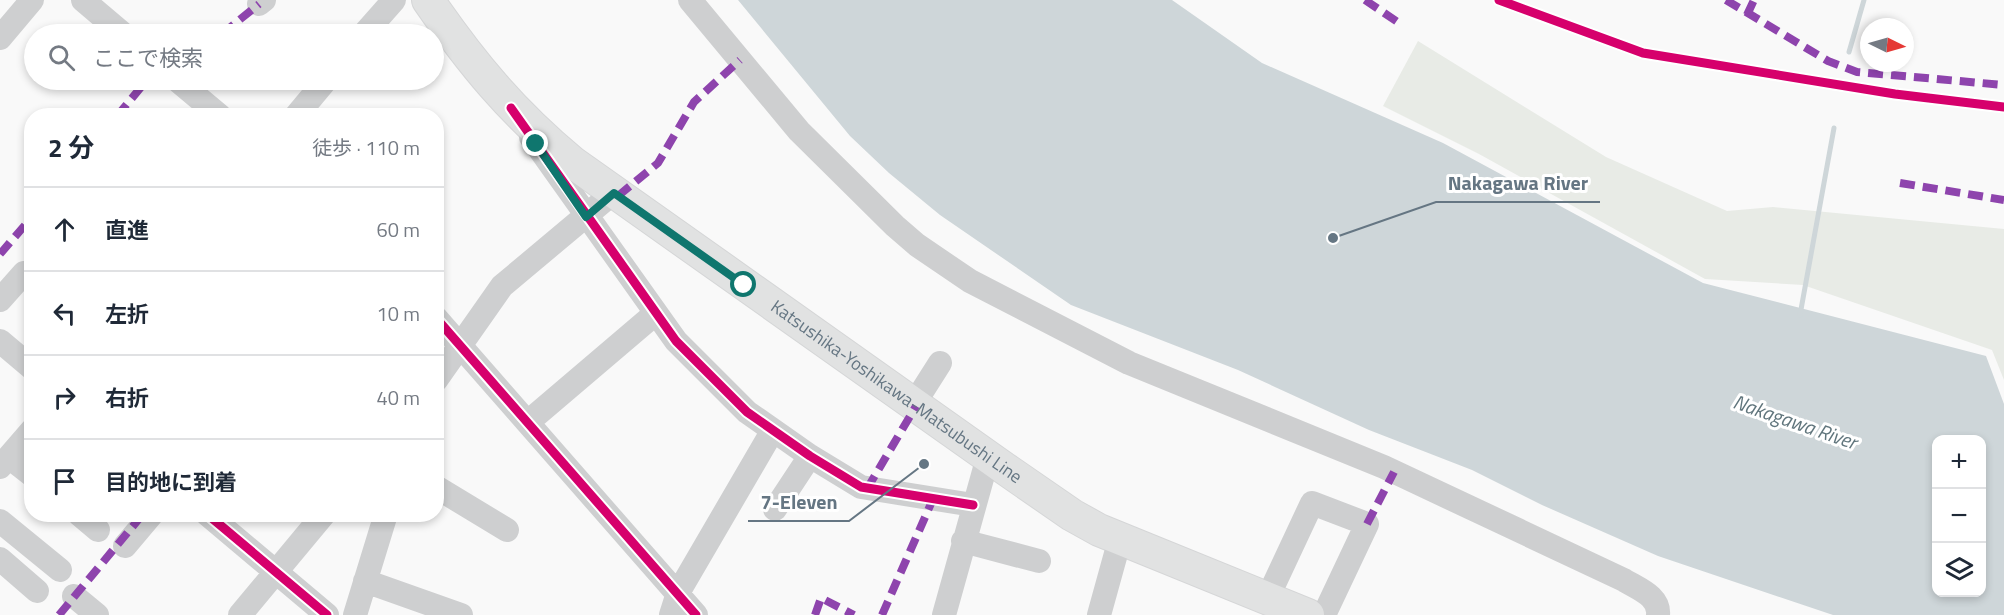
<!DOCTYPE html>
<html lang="ja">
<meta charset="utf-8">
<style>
:root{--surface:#fff;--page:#f6f6f7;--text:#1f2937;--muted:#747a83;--line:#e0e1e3}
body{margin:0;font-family:"Titillium Web","Noto Sans JP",sans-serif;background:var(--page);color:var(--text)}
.controls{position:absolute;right:18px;bottom:18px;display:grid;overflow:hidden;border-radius:12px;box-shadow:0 3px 9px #0003}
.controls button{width:54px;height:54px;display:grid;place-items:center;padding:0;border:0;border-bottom:2px solid var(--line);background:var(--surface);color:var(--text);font:30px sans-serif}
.compass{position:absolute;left:1860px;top:18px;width:54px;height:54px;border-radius:50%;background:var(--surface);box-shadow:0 3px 9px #0003;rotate:95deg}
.stop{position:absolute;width:18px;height:18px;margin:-14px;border:4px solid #0f766e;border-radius:50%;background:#fff}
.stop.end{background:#0f766e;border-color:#fff;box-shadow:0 2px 6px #0008}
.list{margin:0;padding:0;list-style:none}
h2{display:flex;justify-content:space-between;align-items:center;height:78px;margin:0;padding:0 24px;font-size:26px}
h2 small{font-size:20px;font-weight:400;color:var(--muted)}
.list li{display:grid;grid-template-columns:39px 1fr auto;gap:18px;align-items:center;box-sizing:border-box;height:84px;padding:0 24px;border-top:2px solid var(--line)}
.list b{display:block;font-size:22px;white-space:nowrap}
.list em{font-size:20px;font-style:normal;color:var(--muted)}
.icon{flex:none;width:33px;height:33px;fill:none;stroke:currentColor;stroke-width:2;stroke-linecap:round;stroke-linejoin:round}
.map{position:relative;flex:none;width:2004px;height:615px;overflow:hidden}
.search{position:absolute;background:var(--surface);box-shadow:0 3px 9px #0003;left:24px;top:24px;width:420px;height:66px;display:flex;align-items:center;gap:15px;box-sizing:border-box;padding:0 21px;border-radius:33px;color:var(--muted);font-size:22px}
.panel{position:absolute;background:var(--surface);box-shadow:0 3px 9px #0003;left:24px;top:108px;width:420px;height:414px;border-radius:24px}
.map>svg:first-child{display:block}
.green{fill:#e8ebe6}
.water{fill:#ced6d9;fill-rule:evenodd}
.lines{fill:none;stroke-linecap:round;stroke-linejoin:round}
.stream{stroke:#ced6d9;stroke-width:5}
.major-casing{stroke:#d5d6d7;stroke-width:34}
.minor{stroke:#cecfd0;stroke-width:24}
.major{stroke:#e1e2e2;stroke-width:32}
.quiet{stroke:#8e44ad;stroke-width:8;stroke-dasharray:15 8;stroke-linecap:butt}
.cycleway-casing{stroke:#fff;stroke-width:13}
.cycleway{stroke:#d6006c;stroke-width:9}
.route{stroke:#0f766e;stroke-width:8}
.labels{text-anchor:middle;stroke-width:6;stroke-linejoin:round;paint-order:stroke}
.street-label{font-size:18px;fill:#657683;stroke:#fff}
.water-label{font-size:20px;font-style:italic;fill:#60757c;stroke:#fff}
.leader{fill:none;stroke:#657683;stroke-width:2}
.callout-dot{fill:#657683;stroke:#fff;stroke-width:2}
.callout-label{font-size:20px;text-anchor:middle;font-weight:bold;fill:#657683;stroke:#fff;stroke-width:6;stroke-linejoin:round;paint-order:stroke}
</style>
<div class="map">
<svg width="2004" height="615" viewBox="0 0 2004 615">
<rect width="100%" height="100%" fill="#f9f9f9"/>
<path class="green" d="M1418 41 1606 157 1727 211 1773 207 2004 229V380L1992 350 1803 285 1705 279 1479 154 1383 106Z"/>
<path class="water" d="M738 0H1172L1262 63 1443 143 1703 283 1986 356 2004 404V615H1833L1658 556 1542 505 1472 470 1369 430 1238 370 1071 305 940 215 889 173 850 136ZM1936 440H1982V592H1936Z"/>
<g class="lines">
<path class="stream" d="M1849 52 1864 0
M1800 315 1834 128"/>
<g class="major-casing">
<g id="major">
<path id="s1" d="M428 0C472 64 512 112 572 162L1004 468 1072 515 1099 530 1308 615"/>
</g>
</g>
<path class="minor" d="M83 0 123 34
M690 0 799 131 895 226 917 245 970 281 1129 363 1384 467 1624 580C1638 589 1660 596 1658 615
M259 4 264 0
M364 34 394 0
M0 38 32 0
M177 80 220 116
M296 116 326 80
M531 137 676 341 747 412 810 456 861 487 973 505
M0 300 24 273 32 279
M436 318 696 615
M0 341 32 368
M436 380 502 286 613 193
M914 404 940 363
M528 422 656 313
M9 457 32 475
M0 467 32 430
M436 487 507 530
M775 509 810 456
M79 514 98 530
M207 514 327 615
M0 521 60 570
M963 541 1039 561
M125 546 152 514
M0 559 37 591
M365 581 461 615
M74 596 97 615
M1268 597 1312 503 1367 524 1324 615
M240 615 324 514
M355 615 386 514
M671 615 678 593 773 430
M944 615 988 457
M1099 615 1120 539"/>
<use href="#major" class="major"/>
<path class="quiet" d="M1365 0 1402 25
M1726 0 1828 61 1857 72 2004 85
M1747 15 1754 0
M222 34 259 4
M117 116 147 80
M1900 183 2004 200
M618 196 658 163 694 102 740 60
M0 254 32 217
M867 489 916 406
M1367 524 1394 472
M59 615 143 514
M815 615 821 598 854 615
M882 615 933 499"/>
<g class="cycleway-casing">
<path id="cycleway" d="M1499 0 1643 53 1895 94 2004 107
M511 108 676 341 747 412 810 456 861 487 973 505
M436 318 696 615
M207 514 327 615"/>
</g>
<use href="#cycleway" class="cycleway"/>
</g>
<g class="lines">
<path class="route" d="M536 144 586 217 614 193 744 285"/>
</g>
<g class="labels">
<g class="street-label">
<text dy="6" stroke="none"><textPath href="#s1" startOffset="615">Katsushika-Yoshikawa-Matsubushi Line</textPath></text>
</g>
<g class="water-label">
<text transform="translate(1795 422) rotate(19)" y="7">Nakagawa River</text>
</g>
</g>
<path class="leader" d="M1333 238L1436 202H1600M924 464L849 521H748"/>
<g class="callout-dot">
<circle cx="1333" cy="238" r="6"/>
<circle cx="924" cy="464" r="6"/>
</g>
<g class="callout-label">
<text x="1518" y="190">Nakagawa River</text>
<text x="799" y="509">7-Eleven</text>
</g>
</svg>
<div class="controls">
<button>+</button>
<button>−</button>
<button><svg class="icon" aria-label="layers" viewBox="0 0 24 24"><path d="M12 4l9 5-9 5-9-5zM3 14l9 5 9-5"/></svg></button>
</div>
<svg class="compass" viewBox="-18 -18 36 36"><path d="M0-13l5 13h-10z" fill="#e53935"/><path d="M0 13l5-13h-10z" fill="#747a83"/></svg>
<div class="stop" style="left:744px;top:285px"></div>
<div class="stop end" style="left:536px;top:144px"></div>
<div class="search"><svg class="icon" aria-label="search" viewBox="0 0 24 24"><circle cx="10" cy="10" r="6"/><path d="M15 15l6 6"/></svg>ここで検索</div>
<section class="panel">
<h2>2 分<small>徒歩 · 110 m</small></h2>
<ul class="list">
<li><svg class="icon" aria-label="ahead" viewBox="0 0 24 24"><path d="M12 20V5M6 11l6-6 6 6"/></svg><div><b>直進</b></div><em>60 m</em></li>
<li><svg class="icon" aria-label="left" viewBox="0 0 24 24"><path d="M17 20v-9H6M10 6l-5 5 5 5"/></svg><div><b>左折</b></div><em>10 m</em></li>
<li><svg class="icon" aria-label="right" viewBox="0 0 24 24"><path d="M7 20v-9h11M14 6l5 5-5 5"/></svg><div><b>右折</b></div><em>40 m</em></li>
<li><svg class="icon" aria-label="arrive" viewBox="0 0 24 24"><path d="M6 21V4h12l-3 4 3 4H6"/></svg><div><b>目的地に到着</b></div></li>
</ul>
</section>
</div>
